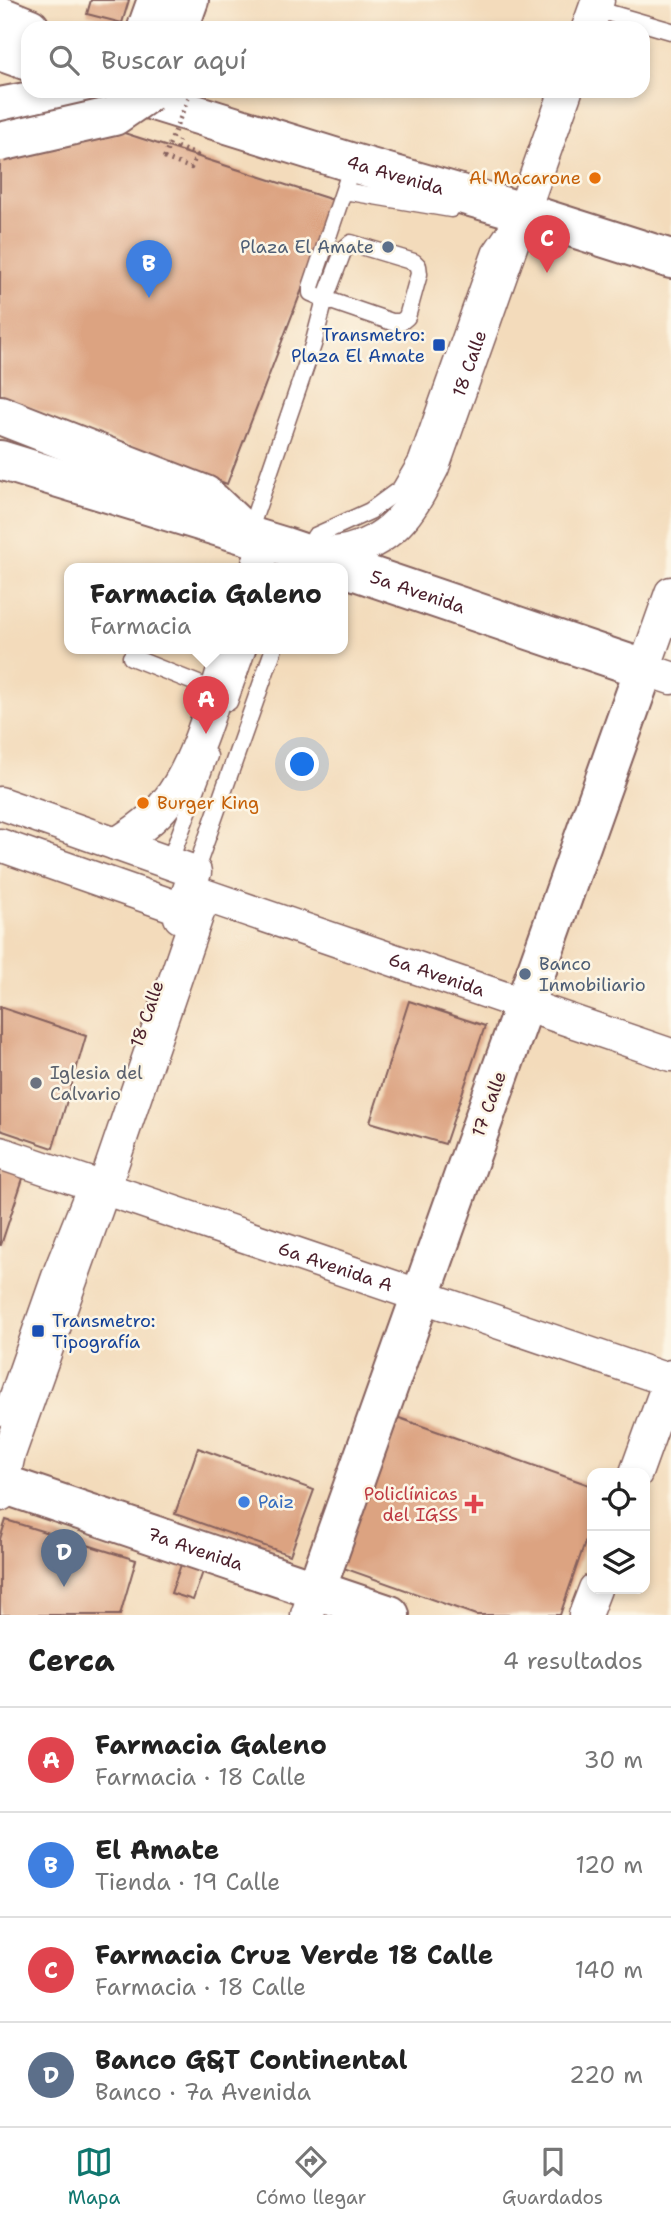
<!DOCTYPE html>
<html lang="es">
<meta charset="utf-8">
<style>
:root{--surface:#fff;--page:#f2f2f2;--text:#222;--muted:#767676;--line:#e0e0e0;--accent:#0f766e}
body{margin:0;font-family:"Shantell Sans",sans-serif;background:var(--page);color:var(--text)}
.controls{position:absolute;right:21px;bottom:21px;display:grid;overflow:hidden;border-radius:14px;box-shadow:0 4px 10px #0003}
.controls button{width:63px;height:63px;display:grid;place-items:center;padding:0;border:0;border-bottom:2px solid var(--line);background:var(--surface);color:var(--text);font:35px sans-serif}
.you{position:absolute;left:303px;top:765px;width:24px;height:24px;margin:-18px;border:5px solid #fff;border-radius:50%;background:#1a73e8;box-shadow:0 0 0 10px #1a73e833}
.badge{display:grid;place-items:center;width:46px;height:46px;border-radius:50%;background:var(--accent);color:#fff;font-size:23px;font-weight:700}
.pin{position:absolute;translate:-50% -58px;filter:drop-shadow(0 2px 4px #0008)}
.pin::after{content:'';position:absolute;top:37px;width:24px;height:21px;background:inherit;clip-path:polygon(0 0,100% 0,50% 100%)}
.popup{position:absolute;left:64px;top:563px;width:284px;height:91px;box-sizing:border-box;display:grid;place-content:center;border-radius:14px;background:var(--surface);filter:drop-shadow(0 2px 5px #0005);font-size:23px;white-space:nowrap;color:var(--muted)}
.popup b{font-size:26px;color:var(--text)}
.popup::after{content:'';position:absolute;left:50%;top:100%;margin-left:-14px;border:14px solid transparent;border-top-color:var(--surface)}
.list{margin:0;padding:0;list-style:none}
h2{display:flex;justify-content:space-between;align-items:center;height:91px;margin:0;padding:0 28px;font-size:30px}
h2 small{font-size:23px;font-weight:400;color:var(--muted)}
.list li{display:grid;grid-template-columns:46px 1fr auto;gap:21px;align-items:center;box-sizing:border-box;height:105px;padding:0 28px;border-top:2px solid var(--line)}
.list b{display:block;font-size:26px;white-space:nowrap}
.list p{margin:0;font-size:23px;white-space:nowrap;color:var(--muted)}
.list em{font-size:23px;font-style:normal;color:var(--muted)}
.icon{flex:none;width:38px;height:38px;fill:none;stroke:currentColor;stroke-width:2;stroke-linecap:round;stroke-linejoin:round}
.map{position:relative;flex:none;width:671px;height:1615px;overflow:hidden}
.search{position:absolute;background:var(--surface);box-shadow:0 4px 10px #0003;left:21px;right:21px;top:21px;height:77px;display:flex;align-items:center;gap:18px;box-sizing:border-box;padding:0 24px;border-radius:21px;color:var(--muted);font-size:26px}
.sheet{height:511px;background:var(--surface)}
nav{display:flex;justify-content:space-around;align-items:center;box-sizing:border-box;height:98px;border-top:2px solid var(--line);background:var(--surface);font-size:19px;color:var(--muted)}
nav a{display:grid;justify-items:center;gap:4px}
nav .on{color:var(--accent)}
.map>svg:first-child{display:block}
.building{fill:#dca381}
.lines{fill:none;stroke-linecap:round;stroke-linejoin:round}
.lane-casing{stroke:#85615d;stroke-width:19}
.street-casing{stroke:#85615d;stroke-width:35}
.primary-casing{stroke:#85615d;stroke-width:42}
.path{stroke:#85615d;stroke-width:4.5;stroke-dasharray:2 5;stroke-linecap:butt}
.lane{stroke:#fff;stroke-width:16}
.street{stroke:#fff;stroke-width:32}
.primary{stroke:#fff;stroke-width:38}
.primary-bridge-casing{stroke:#85615d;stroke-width:42;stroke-linecap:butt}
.path-bridge{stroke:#85615d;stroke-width:4.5;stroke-dasharray:2 5;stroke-linecap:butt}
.primary-bridge{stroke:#fff;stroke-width:38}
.food-dot{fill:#e8710a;stroke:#fcf5e5;stroke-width:2.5}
.service-dot{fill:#5c6f8a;stroke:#fcf5e5;stroke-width:2.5}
.transit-dot{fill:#1a4fb4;stroke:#fcf5e5;stroke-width:2.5}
.worship-dot{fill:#6b7280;stroke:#fcf5e5;stroke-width:2.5}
.shop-dot{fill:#3f7fe0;stroke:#fcf5e5;stroke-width:2.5}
.health-dot{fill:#e0444e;stroke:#fcf5e5;stroke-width:2.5}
.labels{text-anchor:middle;stroke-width:5;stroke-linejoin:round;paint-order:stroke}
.street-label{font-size:18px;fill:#4a1f2b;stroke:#fcf5e5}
.food-label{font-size:18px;fill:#c56008;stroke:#fcf5e5;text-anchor:end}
.service-label{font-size:18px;fill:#4e5e75;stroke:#fcf5e5;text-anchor:end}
.transit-label{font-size:18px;fill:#164399;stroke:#fcf5e5;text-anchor:end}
.worship-label{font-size:18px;fill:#5b616d;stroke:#fcf5e5;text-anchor:start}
.health-label{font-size:18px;fill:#be3a42;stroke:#fcf5e5;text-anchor:end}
.shop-label{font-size:18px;fill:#366cbe;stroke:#fcf5e5;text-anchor:start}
</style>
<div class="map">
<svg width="671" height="1615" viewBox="0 0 671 1615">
<rect width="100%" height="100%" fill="#fcf5e5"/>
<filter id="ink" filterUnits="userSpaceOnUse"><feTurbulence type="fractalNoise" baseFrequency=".0143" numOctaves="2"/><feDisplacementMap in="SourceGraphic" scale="14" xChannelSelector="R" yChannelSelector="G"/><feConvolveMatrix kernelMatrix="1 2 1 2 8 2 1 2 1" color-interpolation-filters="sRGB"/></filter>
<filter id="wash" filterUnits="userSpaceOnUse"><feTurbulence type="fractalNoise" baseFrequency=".00686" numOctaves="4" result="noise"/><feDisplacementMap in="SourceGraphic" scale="28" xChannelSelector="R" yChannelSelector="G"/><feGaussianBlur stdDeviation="1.57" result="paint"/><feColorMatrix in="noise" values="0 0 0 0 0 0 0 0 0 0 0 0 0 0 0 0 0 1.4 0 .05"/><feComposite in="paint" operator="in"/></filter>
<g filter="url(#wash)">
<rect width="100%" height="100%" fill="#f3dbbb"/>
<g id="blocks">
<path class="building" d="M91 0H129L122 23 87 14Z
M121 132 336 201 227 484 0 395V158Z
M409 1001 485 1026 445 1144 370 1122Z
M0 1007 86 1036 53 1148 0 1130Z
M0 1150 29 1160 1 1245H0Z
M388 1414 592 1486V1522L560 1615H476L335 1565Z
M198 1448 314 1490 290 1555 175 1514Z
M6 1520 136 1560 120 1615H0V1539Z
M183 1559 205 1566 193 1600 171 1593Z"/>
</g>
</g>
<g filter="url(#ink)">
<use href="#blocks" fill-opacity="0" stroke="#85615d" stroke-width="2"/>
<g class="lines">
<g class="lane-casing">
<path id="lane" d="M595 9 671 31
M344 191 451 209
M351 243 414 262 418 266 419 274 407 317 401 322H392L325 299 344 249Z
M248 535 313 345 325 299 311 293V287L353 163
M307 556 315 536 370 511 400 489 417 460 491 251 508 226
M131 657 216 691
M229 702 248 648
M169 863 209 756
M195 872 274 648
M0 1418 53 1267 87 1182"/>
</g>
<g class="street-casing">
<g id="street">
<path d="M588 28 598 0"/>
<path id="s1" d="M312 555C324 553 339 554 351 550 397 537 413 506 433 467L566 91"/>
<path d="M257 568 265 541"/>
<path d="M671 593 644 669 671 678"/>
<path d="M0 803 195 872 180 917"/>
<path d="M116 844C134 833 153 820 166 803 198 764 214 696 230 648"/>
<path d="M0 845 182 909"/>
<path id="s2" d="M0 1153 671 1381"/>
<path d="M636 1473 671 1376"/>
<path id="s3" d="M0 1495 9 1454 104 1188 204 895 671 1055"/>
<path d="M307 1615 316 1590"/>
<path d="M585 1615 595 1589"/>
</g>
</g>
<g class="primary-casing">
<g id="primary">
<path d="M0 16 30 28"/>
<path d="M147 28 157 0"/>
<path d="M179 28 189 0"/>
<path d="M0 51 28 61"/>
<path id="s4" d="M121 91 353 163 523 212 671 259"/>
<path d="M0 107 84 91"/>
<path d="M0 415 205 495 239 527"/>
<path id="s5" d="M0 460 285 547 644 669 316 1590"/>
<path id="s6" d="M0 1483 390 1615"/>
</g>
</g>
<path class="path" d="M164 158 191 168 197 155 177 147 179 141"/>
<use href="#lane" class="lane"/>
<use href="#street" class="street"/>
<use href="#primary" class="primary"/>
<g class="primary-bridge-casing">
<path id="primary-bridge" d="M0 142 114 116 149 92"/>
</g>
<path class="path-bridge" d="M164 158 191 91"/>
<use href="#primary-bridge" class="primary-bridge"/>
</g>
</g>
<g class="food-dot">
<circle cx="595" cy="178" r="7"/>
<circle cx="143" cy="803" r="7"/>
</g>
<g class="service-dot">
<circle cx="388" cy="247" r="7"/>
<circle cx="525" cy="974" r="7"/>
</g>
<g class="transit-dot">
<rect x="432" y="338" width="14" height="14" rx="3.5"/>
<rect x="31" y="1324" width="14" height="14" rx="3.5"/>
</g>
<circle class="worship-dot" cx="36" cy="1083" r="7"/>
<circle class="shop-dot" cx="244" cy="1502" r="7"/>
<path class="health-dot" d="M470.5 1493.5h7v7h7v7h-7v7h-7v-7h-7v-7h7z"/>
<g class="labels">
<g class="street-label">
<text dy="6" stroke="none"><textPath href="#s4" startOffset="287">4a Avenida</textPath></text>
<text dy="6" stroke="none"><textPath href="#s1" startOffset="270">18 Calle</textPath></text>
<text dy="6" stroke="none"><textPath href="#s5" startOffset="438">5a Avenida</textPath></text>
<text dy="6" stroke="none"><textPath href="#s3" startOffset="880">6a Avenida</textPath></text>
<text transform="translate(147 1014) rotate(-71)" y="6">18 Calle</text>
<text transform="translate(489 1104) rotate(-70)" y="6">17 Calle</text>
<text dy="6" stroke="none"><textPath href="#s2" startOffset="354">6a Avenida A</textPath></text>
<text dy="6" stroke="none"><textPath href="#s6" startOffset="206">7a Avenida</textPath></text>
</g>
<g class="food-label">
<text x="581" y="184">Al Macarone</text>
<text x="157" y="809" text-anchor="start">Burger King</text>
</g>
<g class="service-label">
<text x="374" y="253">Plaza El Amate</text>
<text x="539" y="970" text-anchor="start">Banco<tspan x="539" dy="21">Inmobiliario</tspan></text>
</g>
<g class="transit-label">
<text x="425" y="341">Transmetro:<tspan x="425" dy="21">Plaza El Amate</tspan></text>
<text x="52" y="1327" text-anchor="start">Transmetro:<tspan x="52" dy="21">Tipografía</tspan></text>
</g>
<g class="worship-label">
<text x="50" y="1079">Iglesia del<tspan x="50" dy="21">Calvario</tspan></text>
</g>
<g class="health-label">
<text x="458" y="1500">Policlínicas<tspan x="458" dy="21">del IGSS</tspan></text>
</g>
<g class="shop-label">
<text x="258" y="1508">Paiz</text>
</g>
</g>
</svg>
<div class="controls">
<button><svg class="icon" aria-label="locate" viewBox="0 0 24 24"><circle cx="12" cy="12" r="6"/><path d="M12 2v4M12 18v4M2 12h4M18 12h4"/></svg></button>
<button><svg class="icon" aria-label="layers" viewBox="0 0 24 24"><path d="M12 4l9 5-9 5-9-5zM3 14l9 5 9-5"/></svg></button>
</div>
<div class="you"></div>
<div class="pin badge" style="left:206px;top:734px;background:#e0444e">A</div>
<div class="popup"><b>Farmacia Galeno</b>Farmacia</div>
<div class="pin badge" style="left:149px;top:298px;background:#3f7fe0">B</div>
<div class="pin badge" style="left:547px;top:273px;background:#e0444e">C</div>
<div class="pin badge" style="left:64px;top:1587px;background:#5c6f8a">D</div>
<div class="search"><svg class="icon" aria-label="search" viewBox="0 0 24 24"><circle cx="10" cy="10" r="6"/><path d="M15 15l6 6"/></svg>Buscar aquí</div>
</div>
<section class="sheet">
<h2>Cerca<small>4 resultados</small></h2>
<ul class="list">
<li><span class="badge" style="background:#e0444e">A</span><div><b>Farmacia Galeno</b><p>Farmacia · 18 Calle</p></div><em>30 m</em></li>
<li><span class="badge" style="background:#3f7fe0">B</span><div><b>El Amate</b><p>Tienda · 19 Calle</p></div><em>120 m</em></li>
<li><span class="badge" style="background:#e0444e">C</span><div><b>Farmacia Cruz Verde 18 Calle</b><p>Farmacia · 18 Calle</p></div><em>140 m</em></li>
<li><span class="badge" style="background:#5c6f8a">D</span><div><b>Banco G&amp;T Continental</b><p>Banco · 7a Avenida</p></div><em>220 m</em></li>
</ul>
</section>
<nav>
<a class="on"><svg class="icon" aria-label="map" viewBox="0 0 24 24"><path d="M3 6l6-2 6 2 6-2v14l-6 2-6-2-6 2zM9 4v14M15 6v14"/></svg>Mapa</a>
<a><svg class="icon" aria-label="directions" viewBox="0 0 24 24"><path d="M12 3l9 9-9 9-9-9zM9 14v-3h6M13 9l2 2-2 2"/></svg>Cómo llegar</a>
<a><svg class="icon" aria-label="saved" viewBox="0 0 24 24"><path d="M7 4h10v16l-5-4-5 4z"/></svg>Guardados</a>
</nav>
